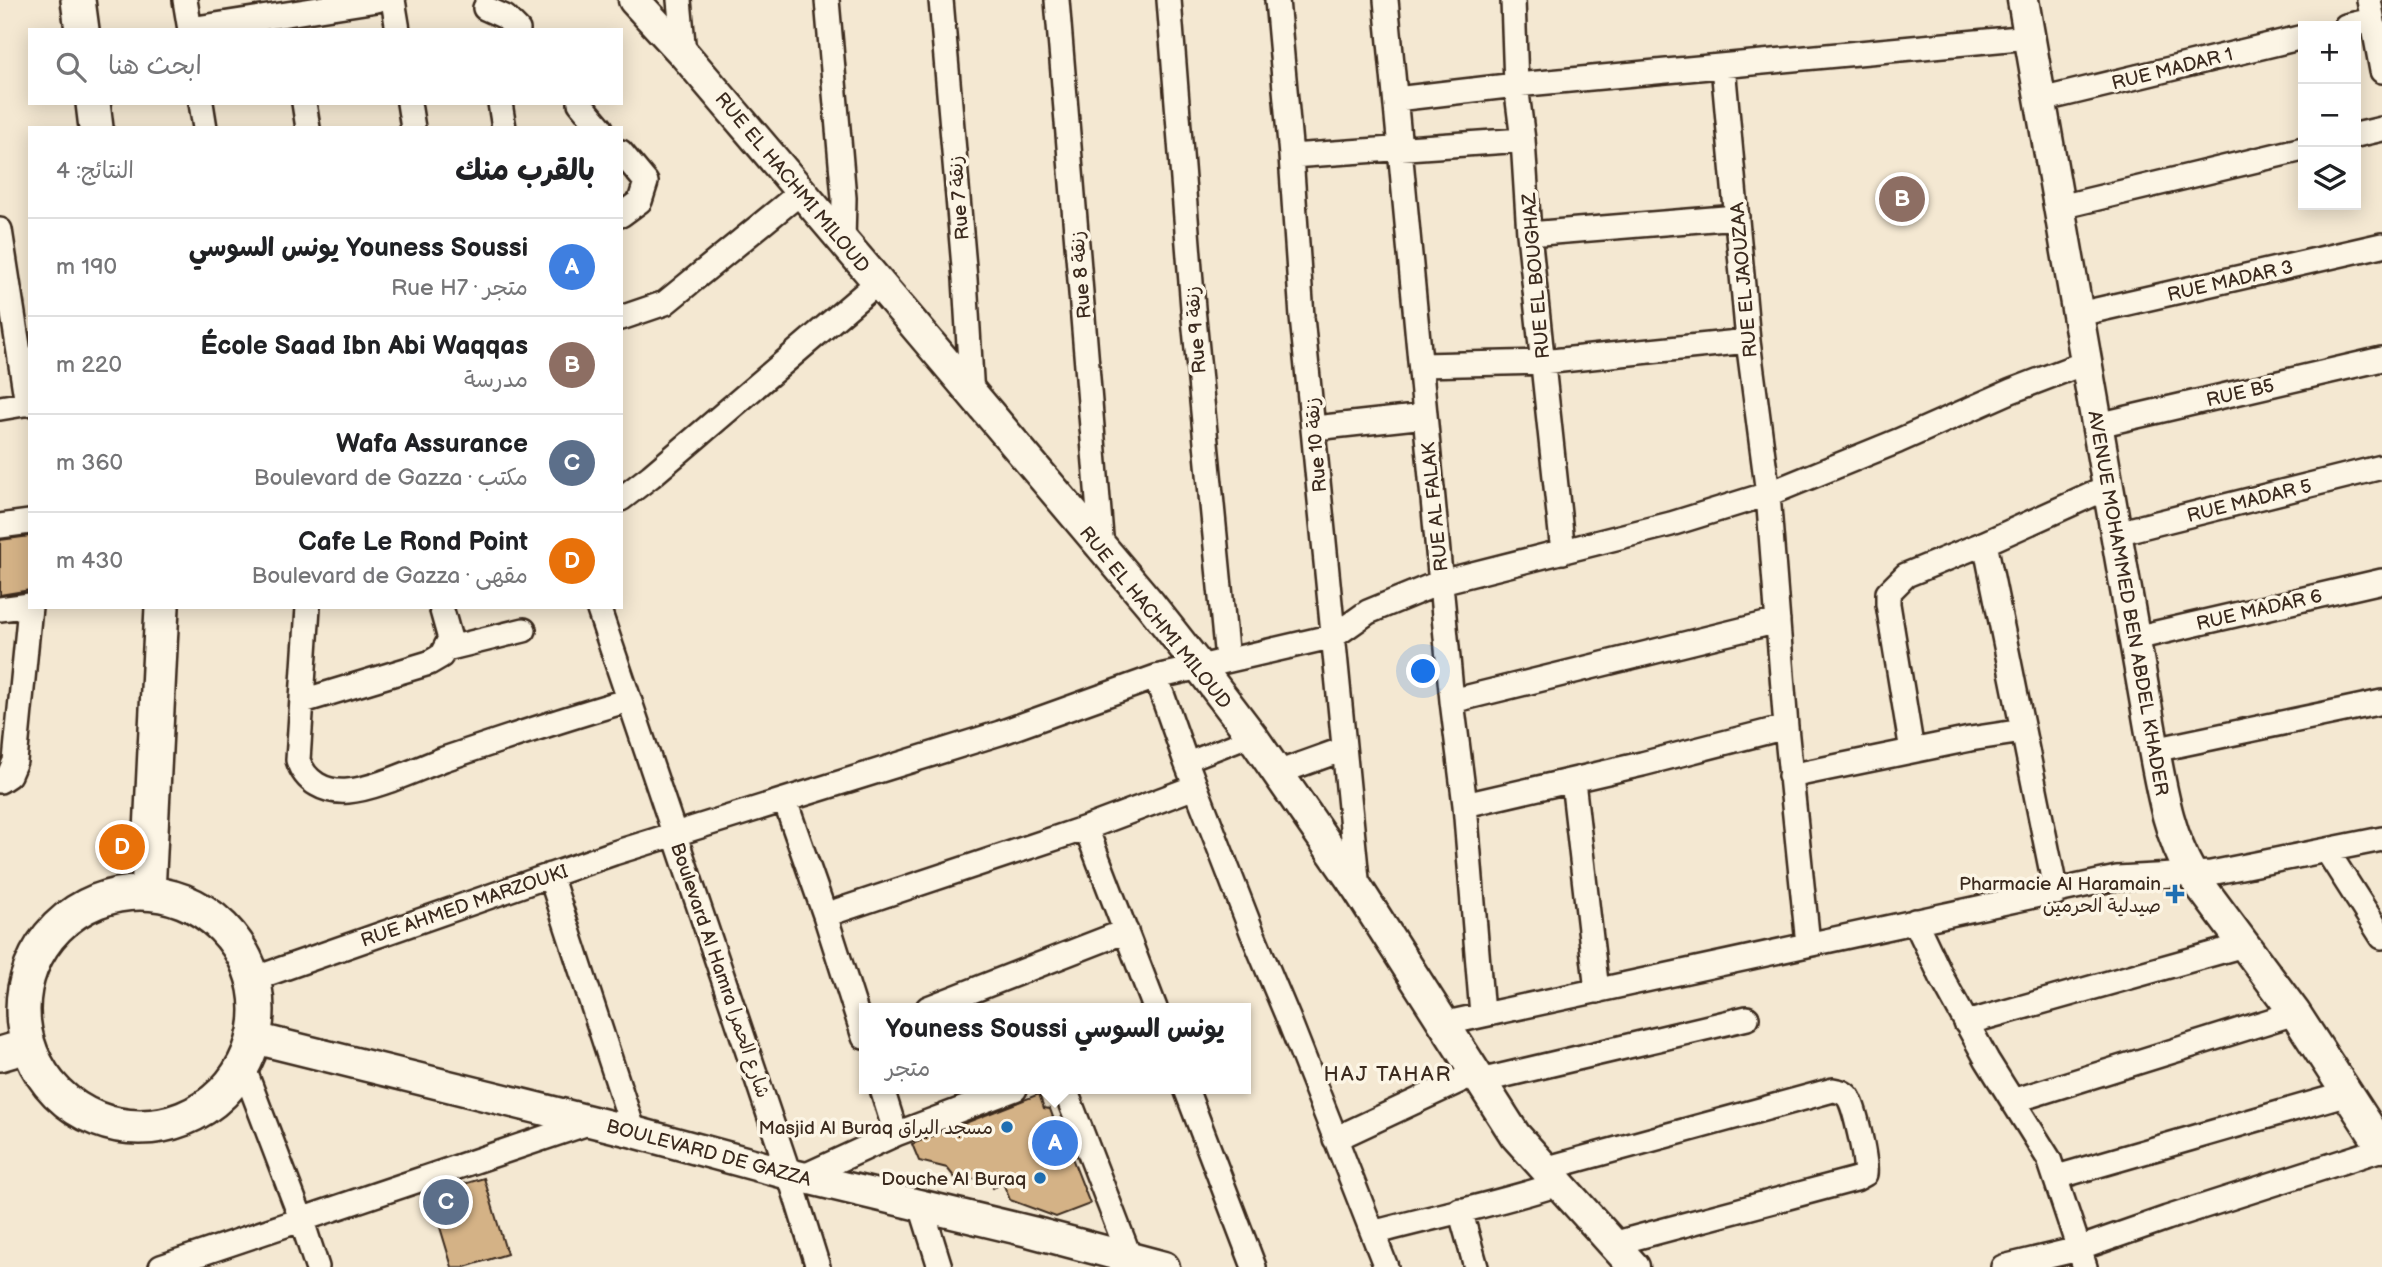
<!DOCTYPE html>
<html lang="ar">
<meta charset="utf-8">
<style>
:root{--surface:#fff;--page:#f2f2f2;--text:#202124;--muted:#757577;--line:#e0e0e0;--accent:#1f6fb2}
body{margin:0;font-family:"Balsamiq Sans","Playpen Sans Arabic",sans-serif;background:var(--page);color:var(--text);direction:rtl}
.controls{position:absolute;right:21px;top:21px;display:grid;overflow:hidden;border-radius:0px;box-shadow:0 4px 18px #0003}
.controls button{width:63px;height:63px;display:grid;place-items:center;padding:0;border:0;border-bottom:2px solid var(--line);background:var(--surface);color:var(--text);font:35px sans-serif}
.you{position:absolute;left:1424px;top:672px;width:24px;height:24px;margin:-18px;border:5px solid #fff;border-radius:50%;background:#1a73e8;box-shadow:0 0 0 10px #1a73e833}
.badge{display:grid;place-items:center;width:46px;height:46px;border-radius:50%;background:var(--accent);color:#fff;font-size:23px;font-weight:700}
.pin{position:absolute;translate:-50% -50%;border:4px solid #fff;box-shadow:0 2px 7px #0006}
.popup{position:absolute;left:859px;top:1003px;width:392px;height:91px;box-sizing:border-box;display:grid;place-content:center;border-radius:0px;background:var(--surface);filter:drop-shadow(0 2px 5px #0005);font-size:23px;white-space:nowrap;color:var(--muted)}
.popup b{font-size:26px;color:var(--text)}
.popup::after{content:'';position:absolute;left:50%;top:100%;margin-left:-14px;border:14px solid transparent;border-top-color:var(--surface)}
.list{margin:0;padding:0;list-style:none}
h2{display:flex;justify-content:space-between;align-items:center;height:91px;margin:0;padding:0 28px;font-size:30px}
h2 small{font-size:23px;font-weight:400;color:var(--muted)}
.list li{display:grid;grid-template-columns:46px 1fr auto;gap:21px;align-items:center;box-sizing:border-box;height:98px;padding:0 28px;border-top:2px solid var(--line)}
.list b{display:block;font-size:26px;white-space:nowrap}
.list p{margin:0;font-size:23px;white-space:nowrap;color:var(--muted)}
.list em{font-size:23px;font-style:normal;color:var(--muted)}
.icon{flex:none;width:38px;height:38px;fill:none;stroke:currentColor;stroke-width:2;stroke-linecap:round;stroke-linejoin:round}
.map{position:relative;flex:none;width:2382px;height:1267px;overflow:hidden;direction:ltr}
.search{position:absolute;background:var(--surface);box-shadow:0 4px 18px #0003;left:28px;top:28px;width:595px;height:77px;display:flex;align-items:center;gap:18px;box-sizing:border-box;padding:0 24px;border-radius:0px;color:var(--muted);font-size:26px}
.panel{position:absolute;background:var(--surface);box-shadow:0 4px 18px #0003;left:28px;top:126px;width:595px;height:483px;border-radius:0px;direction:rtl}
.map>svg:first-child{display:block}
.building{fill:#d4b286;stroke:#3b2a1e;stroke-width:2}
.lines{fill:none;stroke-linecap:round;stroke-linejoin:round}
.pedestrian-casing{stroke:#3b2a1e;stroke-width:23}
.minor-casing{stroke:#3b2a1e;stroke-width:28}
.tertiary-casing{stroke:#3b2a1e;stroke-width:35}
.secondary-casing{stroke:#3b2a1e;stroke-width:38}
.pedestrian{stroke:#fcf5e5;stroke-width:18}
.minor{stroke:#fcf5e5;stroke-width:23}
.tertiary{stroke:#fcf5e5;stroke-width:30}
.secondary{stroke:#fcf5e5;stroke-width:33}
.poi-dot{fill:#1f6fb2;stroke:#fcf5e5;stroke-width:2.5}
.labels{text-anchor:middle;stroke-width:7;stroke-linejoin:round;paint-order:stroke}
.street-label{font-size:19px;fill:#3b2a1e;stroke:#fcf5e5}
.poi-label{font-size:19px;fill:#3b2a1e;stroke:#fcf5e5;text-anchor:end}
.neighbourhood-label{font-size:21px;letter-spacing:2px;fill:#3b2a1e;stroke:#fcf5e5}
</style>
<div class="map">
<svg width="2382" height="1267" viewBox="0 0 2382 1267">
<rect width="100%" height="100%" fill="#f4e8d2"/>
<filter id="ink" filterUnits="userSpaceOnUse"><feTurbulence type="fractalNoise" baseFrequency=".0143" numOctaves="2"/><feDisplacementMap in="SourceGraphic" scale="14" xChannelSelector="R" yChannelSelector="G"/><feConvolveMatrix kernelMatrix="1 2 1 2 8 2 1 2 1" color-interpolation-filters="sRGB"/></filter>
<g filter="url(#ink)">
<path class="building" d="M30 536V590L0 595V540Z
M1039 1094 1044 1108 1050 1109 1064 1147 1067 1145 1090 1204 1056 1217 1010 1200 1003 1183 993 1188 987 1174 960 1184 947 1168 919 1161 912 1144Z
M484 1178 507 1254 465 1267H452L430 1194Z"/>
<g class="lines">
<g class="pedestrian-casing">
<path id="pedestrian" d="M1186 762 1252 736"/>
</g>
<g class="minor-casing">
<path id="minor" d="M185 0 190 30
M393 0 398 30
M679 0 684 54
M827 0 844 198 843 243
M941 0 965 279 972 396
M1057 0 1102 549
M1169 0 1193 308 1227 660
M1277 0 1291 156 1302 317 1358 889
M1386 0 1452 701 1465 805 1482 1014
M1513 0 1516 85 1523 140 1529 234 1563 552
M2369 0 2382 71
M485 8 505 17 518 30
M2346 26 2372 20
M190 29 377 0
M1723 66 1748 341 1768 494 1786 727 1808 944
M1396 99 1516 85 2030 37
M2041 100 2303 37
M201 103 205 128
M304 103 308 128
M409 103 413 128
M500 103 504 128
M580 103 601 128
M2356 135 2382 129
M621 152 646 182 640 201 621 215
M1291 156 1523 140
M2060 207 2303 149
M0 230 27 404
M1529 234 1737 217
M2079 314 2382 245
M621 318 665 303 801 192
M1422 365 1542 362 1748 341
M0 408 30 403
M2098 425 2382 359
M1315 428 1425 416
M621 499 651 476 878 282
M0 526 30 522
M2117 533 2382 467
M1985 543 2056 893
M308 607 298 760C305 782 325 793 348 791 375 789 417 769 444 759 506 738 566 718 629 700
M598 607 789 1174 818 1267
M0 609 30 605
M2135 638 2382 581
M446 649 524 630
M1156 677 1186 762 1252 932 1289 1020 1386 1267
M303 701 429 663 441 656 450 639 441 607
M1452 701 1778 621
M2154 750 2382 702
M1912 751 1888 604V593L1906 575 1985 543 2109 487
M1277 773 1344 749
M1790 776 1970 739 2023 731
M0 781 9 775 15 761 30 607
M1573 781 1597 991
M785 801 825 915 864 1037
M1465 805 1642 764 1786 727
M1086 828 1155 1008
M2327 851 2382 937
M550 875 634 1132
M825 915 1086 828 1195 787
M1915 921 1942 978 1987 1060 2049 1159 2085 1267
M253 979 614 853 1000 733 1156 677 1334 636 1368 612 1441 582 1671 524 1768 494 1898 441 2011 391 2087 362
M928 1008 1126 931
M1966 1023 2244 945
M1442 1024 2117 878 2211 873 2382 839
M243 1066 302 1221 317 1267
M1480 1081 1747 1018
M882 1089 896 1134
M1065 1089 1130 1258
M1186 1089 1254 1267
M2013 1101 2295 1013
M1335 1139 1474 1074
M1544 1169 1833 1090C1839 1091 1844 1092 1848 1097 1855 1106 1867 1162 1865 1174L1856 1179 1612 1244
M802 1177 896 1134 1015 1089
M2057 1177 2345 1094
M921 1206 940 1267
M1460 1210 1476 1267
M1373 1233C1435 1216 1498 1204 1558 1184
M161 1267 591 1122
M2003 1267 2078 1249 2167 1218 2382 1149"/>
</g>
<g class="tertiary-casing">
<path id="tertiary" d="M634 0 684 54 878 282 1150 604 1198 665 1252 736 1358 889 1515 1135 1634 1267
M2023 0 2154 750C2162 792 2169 835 2191 873L2295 1013 2382 1147
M254 1038 634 1132 789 1174 1032 1232 1164 1267"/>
</g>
<g class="secondary-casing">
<path id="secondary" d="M78 0 82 30
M93 103 96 128
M23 1010a117 117 0 1 1 234 0a117 117 0 1 1-234 0Z
M148 893 162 607
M0 1054 27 1046"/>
</g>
<use href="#pedestrian" class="pedestrian"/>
<use href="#minor" class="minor"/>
<use href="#tertiary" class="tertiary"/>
<use href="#secondary" class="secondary"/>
</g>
</g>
<g class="poi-dot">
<path d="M2171.5 883.5h7v7h7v7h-7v7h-7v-7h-7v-7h7z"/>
<circle cx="1007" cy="1127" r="7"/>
<circle cx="1040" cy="1178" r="7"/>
</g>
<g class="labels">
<g class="street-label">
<text transform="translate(2172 68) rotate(-14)" y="7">RUE MADAR 1</text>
<text transform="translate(793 182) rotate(50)" y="7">RUE EL HACHMI MILOUD</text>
<text transform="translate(958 198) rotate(-95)" y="7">Rue 7 زنقة</text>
<text transform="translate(1080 275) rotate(-95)" y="7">Rue 8 زنقة</text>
<text transform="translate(1535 276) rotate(-95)" y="7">RUE EL BOUGHAZ</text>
<text transform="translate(1743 280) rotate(-95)" y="7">RUE EL JAOUZAA</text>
<text transform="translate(2230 280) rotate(-13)" y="7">RUE MADAR 3</text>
<text transform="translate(1195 330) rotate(-95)" y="7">Rue 9 زنقة</text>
<text transform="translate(2240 392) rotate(-13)" y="7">RUE B5</text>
<text transform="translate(1315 445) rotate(-95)" y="7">Rue 10 زنقة</text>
<text transform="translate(2249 500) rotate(-14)" y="7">RUE MADAR 5</text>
<text transform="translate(1434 507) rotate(-96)" y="7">RUE AL FALAK</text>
<text transform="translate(2129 603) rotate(80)" y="7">AVENUE MOHAMMED BEN ABDEL KHADER</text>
<text transform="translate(2259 609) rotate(-13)" y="7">RUE MADAR 6</text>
<text transform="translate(1156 617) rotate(51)" y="7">RUE EL HACHMI MILOUD</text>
<text transform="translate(464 905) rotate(-19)" y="7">RUE AHMED MARZOUKI</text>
<text transform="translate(721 970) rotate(71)" y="7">Boulevard Al Hamra شارع الحمرا</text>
<text transform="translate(709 1152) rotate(15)" y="7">BOULEVARD DE GAZZA</text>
</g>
<g class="poi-label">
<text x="2161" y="890">Pharmacie Al Haramain<tspan x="2161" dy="22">صيدلية الحرمين</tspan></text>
<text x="993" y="1134">Masjid Al Buraq مسجد البراق</text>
<text x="1026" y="1185">Douche Al Buraq</text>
</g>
<g class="neighbourhood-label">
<text x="1388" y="1081">HAJ TAHAR</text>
</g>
</g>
</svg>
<div class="controls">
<button>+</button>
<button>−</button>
<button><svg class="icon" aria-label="layers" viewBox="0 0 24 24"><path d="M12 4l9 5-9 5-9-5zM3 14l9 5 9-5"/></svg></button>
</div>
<div class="you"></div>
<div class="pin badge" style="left:1055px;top:1143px;background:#3f7fe0">A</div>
<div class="popup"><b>Youness Soussi يونس السوسي</b>متجر</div>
<div class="pin badge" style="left:1902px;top:199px;background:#8d6e63">B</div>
<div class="pin badge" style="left:446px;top:1202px;background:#5c6f8a">C</div>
<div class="pin badge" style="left:122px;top:847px;background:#e8710a">D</div>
<div class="search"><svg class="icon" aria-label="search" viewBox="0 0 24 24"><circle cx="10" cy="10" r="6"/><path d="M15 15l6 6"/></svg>ابحث هنا</div>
<section class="panel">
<h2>بالقرب منك<small>النتائج: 4</small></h2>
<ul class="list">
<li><span class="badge" style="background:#3f7fe0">A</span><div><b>Youness Soussi يونس السوسي</b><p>متجر · Rue H7</p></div><em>190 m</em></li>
<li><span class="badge" style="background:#8d6e63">B</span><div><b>École Saad Ibn Abi Waqqas</b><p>مدرسة</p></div><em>220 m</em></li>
<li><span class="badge" style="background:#5c6f8a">C</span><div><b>Wafa Assurance</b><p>مكتب · Boulevard de Gazza</p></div><em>360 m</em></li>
<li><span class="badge" style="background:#e8710a">D</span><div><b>Cafe Le Rond Point</b><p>مقهى · Boulevard de Gazza</p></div><em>430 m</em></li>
</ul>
</section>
</div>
